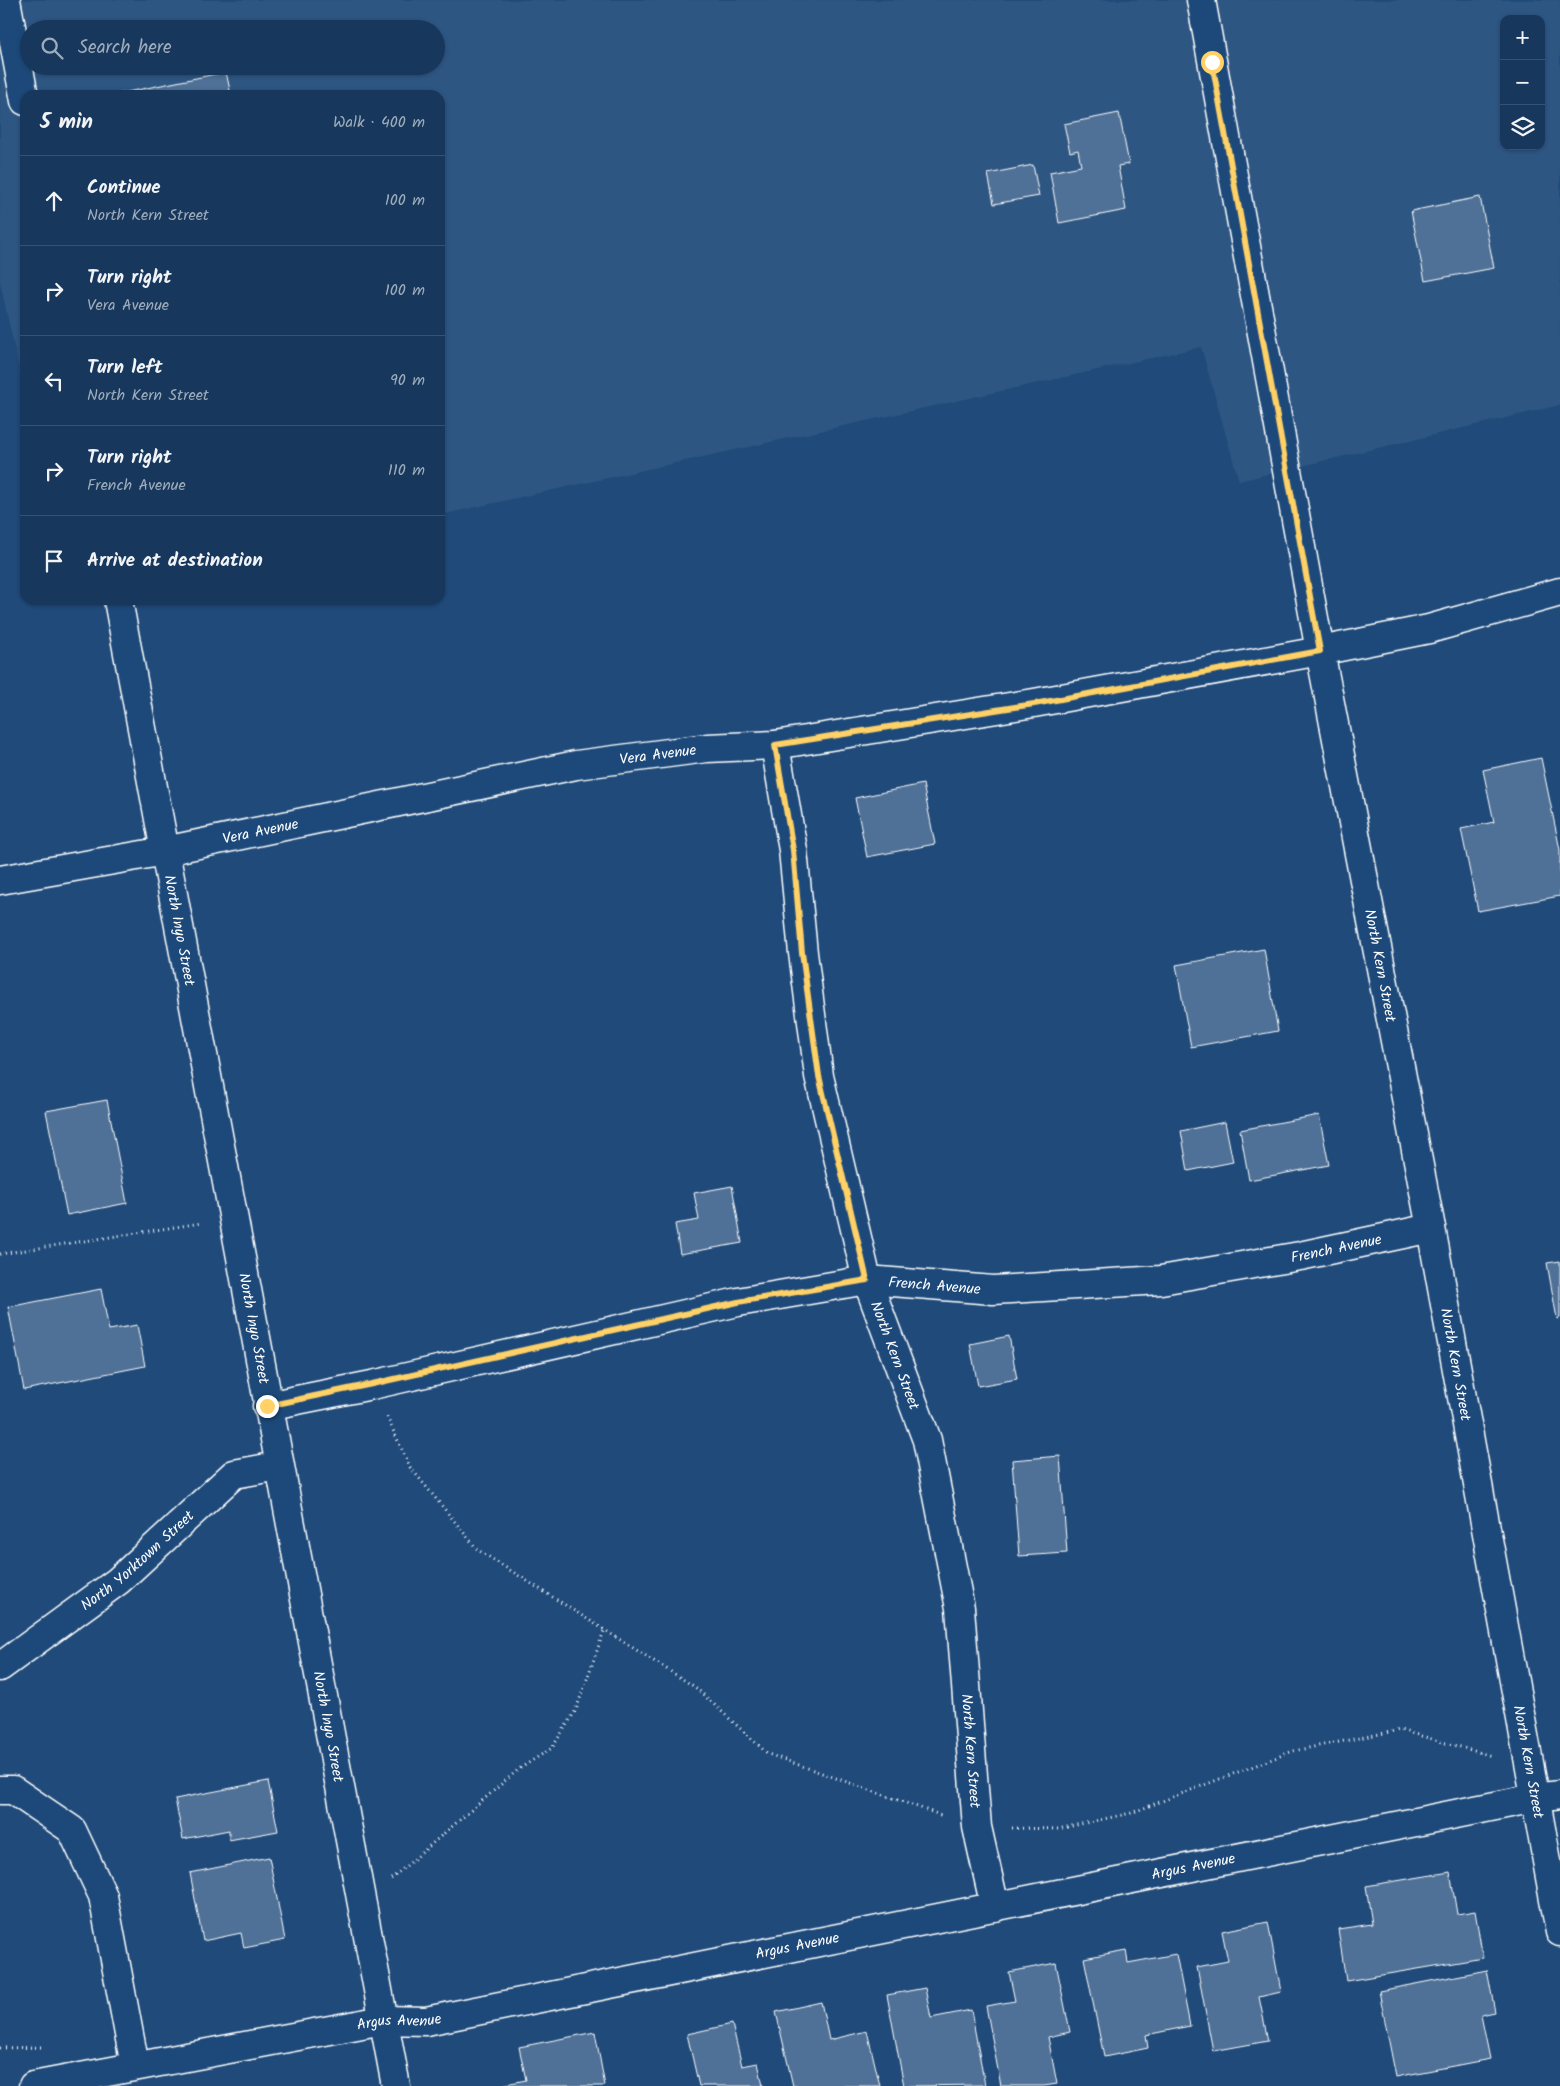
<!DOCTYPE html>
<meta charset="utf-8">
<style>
:root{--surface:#17385c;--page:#244365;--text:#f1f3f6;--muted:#9eacbb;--line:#365272}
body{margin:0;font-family:Kalam,sans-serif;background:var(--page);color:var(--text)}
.controls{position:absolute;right:15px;top:15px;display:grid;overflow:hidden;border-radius:10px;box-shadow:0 1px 4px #0004}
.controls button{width:45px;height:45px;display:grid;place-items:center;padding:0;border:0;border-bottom:1px solid var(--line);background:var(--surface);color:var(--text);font:25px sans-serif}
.stop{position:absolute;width:15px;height:15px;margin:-11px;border:4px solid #ffd166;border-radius:50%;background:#fff}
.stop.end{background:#ffd166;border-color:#fff;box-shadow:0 1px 5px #0008}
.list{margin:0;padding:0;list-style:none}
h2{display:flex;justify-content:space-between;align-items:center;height:65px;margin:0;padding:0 20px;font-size:21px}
h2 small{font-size:16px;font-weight:400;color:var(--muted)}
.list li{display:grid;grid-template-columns:32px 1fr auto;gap:15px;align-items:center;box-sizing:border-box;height:90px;padding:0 20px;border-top:1px solid var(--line)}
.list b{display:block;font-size:19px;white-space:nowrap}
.list p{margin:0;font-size:16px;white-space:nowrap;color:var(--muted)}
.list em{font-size:16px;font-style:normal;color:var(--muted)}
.icon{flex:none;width:28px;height:28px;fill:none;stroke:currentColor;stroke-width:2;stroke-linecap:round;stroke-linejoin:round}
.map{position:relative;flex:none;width:1560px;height:2086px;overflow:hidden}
.search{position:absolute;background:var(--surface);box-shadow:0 1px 4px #0004;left:20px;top:20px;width:425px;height:55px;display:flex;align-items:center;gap:12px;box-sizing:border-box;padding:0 18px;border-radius:28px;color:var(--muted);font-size:19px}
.panel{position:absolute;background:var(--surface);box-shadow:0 1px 4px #0004;left:20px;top:90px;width:425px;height:515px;border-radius:15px}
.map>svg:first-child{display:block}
.built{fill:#2e5683;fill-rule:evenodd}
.building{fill:#507197;stroke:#fff}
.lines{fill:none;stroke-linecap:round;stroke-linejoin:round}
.street-casing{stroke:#fff;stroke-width:31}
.path{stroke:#fff;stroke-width:3;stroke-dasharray:1 4;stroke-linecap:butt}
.street{stroke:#1f4a7a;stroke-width:28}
.route{stroke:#ffd166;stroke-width:6}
.labels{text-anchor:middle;stroke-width:5;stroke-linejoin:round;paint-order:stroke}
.street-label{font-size:15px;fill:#fff;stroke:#1f4a7a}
</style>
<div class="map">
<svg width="1560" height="2086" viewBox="0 0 1560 2086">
<rect width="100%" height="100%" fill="#1f4a7a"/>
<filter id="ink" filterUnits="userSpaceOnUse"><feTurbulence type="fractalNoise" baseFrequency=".02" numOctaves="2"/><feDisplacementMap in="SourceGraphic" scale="10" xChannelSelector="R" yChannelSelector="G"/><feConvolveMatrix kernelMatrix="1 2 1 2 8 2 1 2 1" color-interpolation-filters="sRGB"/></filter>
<g filter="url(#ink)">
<path class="built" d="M0 0H1560V405L1239 481 1201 347 440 515V95H25V396L0 282ZM1504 19H1541V146H1504ZM29 29H436V66H29Z"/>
<path class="building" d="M226 72 231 95H118L117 94Z
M1119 113 1129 164 1118 166 1126 210 1059 223 1050 172 1081 166 1078 150 1070 152 1064 124Z
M1033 165 1039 196 994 204 988 174Z
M1480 197 1494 268 1425 281 1411 211Z
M1541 758 1560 850V896L1478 911 1461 829 1494 822 1483 770Z
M923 784 935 844 867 857 855 798Z
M1264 949 1278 1031 1191 1047 1176 965Z
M107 1100 127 1203 67 1215 46 1111Z
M1319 1115 1329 1165 1249 1180 1240 1130Z
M1225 1122 1233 1162 1188 1171 1181 1131Z
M732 1186 742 1243 680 1254 675 1224 699 1220 694 1193Z
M1560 1261V1318L1557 1319 1547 1263Z
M101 1289 109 1330 137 1325 145 1366 24 1390 8 1307Z
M1009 1336 1017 1379 978 1386 970 1344Z
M1060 1456 1067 1553 1019 1556 1012 1460Z
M268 1781 278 1831 229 1840V1830L183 1839 175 1799Z
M269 1857 285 1940 244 1948 241 1933 203 1941 190 1873Z
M1450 1872 1457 1914 1475 1911 1483 1958 1346 1981 1338 1929 1372 1924 1366 1886Z
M1268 1922 1281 1992 1259 1997 1268 2041 1213 2051 1197 1967 1228 1961 1222 1931Z
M1126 1950 1128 1963 1176 1954 1190 2026 1146 2035 1148 2048 1104 2057 1084 1958Z
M1056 1963 1070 2032 1048 2037 1057 2084 1044 2086H1001L986 2006 1015 2001 1009 1972Z
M1487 1970 1495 2012 1481 2015 1490 2059 1396 2077 1379 1991Z
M925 1988 931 2018 971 2010 985 2085 904 2086 887 1995Z
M821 2002 829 2040 867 2031 880 2086H793L776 2012Z
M732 2024 742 2066 758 2063 763 2086H699L687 2034Z
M595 2032 605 2086H496L526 2080 519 2047Z"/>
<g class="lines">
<g class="street-casing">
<g id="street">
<path d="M6 0 25 101"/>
<path id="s1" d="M1201 0 1320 651 1431 1228 1560 1932"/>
<path id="s2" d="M118 600 396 2086"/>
<path id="s3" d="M775 745 793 850 803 953 819 1076 867 1280 927 1440 960 1608 977 1827 995 1907"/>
<path id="s4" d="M0 880 165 851 576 765 707 748 775 745 1034 703 1320 651 1429 629 1560 592"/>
<path id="s5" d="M267 1406 372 1385 738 1302 867 1280 993 1290 1161 1280 1300 1256 1431 1228"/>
<path id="s6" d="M0 1667 118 1581 234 1474 278 1466"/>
<path d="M0 1790H13L72 1830 103 1896 135 2066"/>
<path id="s7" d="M33 2086 383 2020 426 2021C795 1945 1165 1872 1535 1798L1560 1795"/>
</g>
</g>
<path class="path" d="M0 1254 201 1223
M387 1417 410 1467 478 1550 695 1687 768 1754 943 1816
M1012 1828 1058 1829 1131 1813 1293 1751 1400 1730 1492 1756
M391 1879 519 1769 552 1748 576 1710 605 1628
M0 2048 44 2047"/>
<use href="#street" class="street"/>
</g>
</g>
<g class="lines" filter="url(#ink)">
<path class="route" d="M267 1406 372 1384 738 1302 867 1280 819 1076 802 953 793 850 775 745 1034 704 1320 651 1212 62"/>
</g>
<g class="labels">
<g class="street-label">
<text dy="5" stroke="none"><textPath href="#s4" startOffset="670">Vera Avenue</textPath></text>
<text dy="5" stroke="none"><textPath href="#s4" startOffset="265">Vera Avenue</textPath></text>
<text dy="5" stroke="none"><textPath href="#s2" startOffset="336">North Inyo Street</textPath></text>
<text dy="5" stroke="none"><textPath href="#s1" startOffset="982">North Kern Street</textPath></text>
<text dy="5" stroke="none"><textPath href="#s5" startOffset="1086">French Avenue</textPath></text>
<text dy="5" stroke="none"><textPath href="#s5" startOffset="681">French Avenue</textPath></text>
<text dy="5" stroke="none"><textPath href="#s2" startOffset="741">North Inyo Street</textPath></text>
<text dy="5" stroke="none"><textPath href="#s3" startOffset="624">North Kern Street</textPath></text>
<text dy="5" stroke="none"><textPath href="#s1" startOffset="1388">North Kern Street</textPath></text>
<text dy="5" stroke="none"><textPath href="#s6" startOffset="174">North Yorktown Street</textPath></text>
<text dy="5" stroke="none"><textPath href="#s2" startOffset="1146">North Inyo Street</textPath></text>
<text dy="5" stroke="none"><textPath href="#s3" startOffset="1029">North Kern Street</textPath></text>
<text dy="5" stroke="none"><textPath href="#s1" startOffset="1792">North Kern Street</textPath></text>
<text dy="5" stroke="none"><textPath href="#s7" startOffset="1182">Argus Avenue</textPath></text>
<text dy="5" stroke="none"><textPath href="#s7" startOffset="778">Argus Avenue</textPath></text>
<text dy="5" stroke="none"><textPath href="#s7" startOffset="372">Argus Avenue</textPath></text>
</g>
</g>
</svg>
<div class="controls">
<button>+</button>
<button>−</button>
<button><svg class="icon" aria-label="layers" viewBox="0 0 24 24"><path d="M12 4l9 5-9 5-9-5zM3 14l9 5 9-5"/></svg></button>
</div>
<div class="stop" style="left:1212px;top:62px"></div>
<div class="stop end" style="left:267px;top:1406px"></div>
<div class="search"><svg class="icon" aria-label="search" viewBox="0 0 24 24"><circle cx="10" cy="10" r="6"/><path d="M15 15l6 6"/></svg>Search here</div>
<section class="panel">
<h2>5 min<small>Walk · 400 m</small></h2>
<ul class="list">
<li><svg class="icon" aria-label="ahead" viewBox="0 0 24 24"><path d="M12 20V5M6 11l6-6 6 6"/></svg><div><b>Continue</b><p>North Kern Street</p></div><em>100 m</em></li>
<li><svg class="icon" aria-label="right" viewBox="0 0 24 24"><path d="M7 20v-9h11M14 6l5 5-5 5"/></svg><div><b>Turn right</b><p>Vera Avenue</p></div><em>100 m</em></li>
<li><svg class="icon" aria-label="left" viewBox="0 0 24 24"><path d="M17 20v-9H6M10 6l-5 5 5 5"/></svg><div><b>Turn left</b><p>North Kern Street</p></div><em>90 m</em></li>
<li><svg class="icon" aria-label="right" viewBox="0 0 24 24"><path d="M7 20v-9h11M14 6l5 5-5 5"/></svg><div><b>Turn right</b><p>French Avenue</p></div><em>110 m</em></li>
<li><svg class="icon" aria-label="arrive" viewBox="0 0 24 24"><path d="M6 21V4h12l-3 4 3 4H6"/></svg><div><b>Arrive at destination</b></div></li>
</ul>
</section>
</div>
